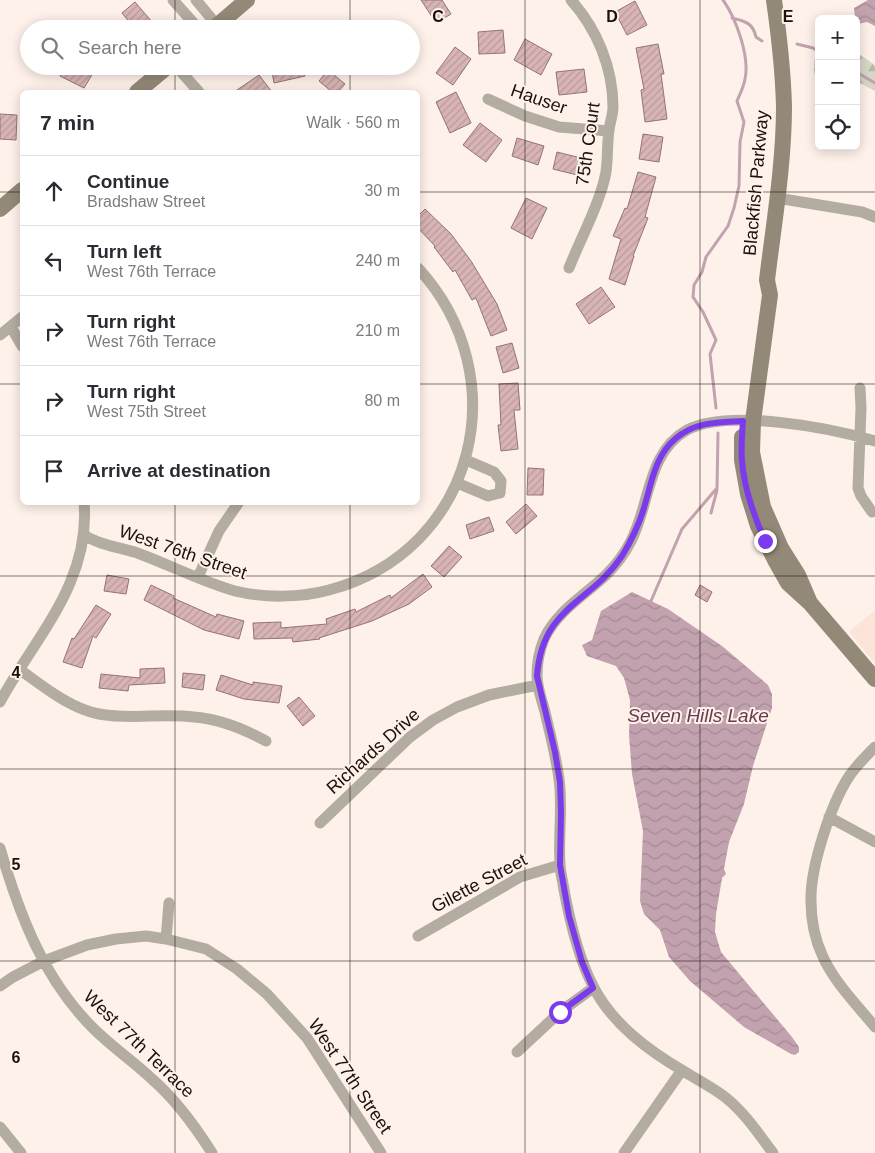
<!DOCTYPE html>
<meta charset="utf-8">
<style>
:root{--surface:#fff;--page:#f2f2f3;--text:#2b2b33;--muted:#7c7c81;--line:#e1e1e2}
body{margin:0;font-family:Helvetica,sans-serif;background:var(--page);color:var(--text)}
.controls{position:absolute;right:15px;top:15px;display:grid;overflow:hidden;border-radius:8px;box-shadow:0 2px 12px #0003}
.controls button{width:45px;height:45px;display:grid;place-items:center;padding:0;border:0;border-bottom:1px solid var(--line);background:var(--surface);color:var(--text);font:25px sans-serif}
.stop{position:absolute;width:15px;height:15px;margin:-11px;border:4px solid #7c3aed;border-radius:50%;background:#fff}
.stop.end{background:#7c3aed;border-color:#fff;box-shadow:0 1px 5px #0008}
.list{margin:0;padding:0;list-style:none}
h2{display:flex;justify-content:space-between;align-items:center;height:65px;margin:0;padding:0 20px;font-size:21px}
h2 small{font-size:16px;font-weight:400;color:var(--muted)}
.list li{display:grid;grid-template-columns:32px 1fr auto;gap:15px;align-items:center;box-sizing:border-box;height:70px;padding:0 20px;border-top:1px solid var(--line)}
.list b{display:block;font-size:19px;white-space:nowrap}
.list p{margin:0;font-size:16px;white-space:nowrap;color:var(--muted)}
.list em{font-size:16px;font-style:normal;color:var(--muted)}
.icon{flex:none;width:28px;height:28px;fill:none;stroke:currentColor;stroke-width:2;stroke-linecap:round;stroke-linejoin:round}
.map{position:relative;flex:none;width:875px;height:1153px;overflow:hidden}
.search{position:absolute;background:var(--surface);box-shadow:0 2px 12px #0003;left:20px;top:20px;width:400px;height:55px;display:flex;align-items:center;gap:12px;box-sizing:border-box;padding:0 18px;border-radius:28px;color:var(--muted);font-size:19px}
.panel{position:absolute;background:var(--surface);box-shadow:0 2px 12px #0003;left:20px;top:90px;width:400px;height:415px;border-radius:8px}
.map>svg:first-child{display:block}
.built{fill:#fce5d8}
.forest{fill:url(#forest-firs)}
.water{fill:url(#water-waves)}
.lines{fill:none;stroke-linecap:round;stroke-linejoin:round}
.stream{stroke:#c1a2ae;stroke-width:3}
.building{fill:url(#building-hatch);stroke:#947473}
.minor{stroke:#b3aca0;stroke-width:11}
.secondary{stroke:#938978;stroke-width:16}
.route{stroke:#7c3aed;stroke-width:6}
.grid{fill:none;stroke:#1b100b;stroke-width:1;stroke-opacity:0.55}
.labels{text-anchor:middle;stroke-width:4;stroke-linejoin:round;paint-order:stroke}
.street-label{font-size:18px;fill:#1b100b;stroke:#fef1ea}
.water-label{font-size:19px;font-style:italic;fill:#683a4e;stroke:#fef1ea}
.grid-label{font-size:16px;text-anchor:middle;font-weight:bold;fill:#1b100b;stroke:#fef1ea;stroke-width:4;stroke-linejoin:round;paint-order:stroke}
</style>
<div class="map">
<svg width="875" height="1153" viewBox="0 0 875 1153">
<defs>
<pattern id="forest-firs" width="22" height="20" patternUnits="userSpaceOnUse" patternTransform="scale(1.25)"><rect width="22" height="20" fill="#d7d7c5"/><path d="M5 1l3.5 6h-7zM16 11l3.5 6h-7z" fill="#b8b8a8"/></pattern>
<pattern id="water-waves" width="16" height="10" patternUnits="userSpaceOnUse" patternTransform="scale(1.25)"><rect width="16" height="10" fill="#c1a2ae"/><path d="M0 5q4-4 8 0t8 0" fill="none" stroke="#a58a94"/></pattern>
<pattern id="building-hatch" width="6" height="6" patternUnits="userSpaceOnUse" patternTransform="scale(1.25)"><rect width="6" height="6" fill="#d8b5b4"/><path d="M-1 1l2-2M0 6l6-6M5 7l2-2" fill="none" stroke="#b99b99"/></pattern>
</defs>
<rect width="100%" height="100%" fill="#fef1ea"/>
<path class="built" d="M875 610V663L849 632Z"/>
<path class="forest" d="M819 46V74H814V62Z
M856 52 875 65V91L856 81Z"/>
<path class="water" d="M868 0H875V26L867 22 858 24 855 19 854 8Z
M632 592 668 609 722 646 768 685 772 694V708L753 766 744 804 729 842 724 869 726 874 722 878 716 914 715 932 721 952 792 1037 799 1047V1052L795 1055 791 1054 744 1027 690 981 669 957 660 930 644 914 640 901 643 831 632 774 629 735 630 700 624 678 616 666 587 656 582 645 592 640 601 611Z"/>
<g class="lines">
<path class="stream" d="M732 18C745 21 753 23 756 37L762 41
M797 44 813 48 819 52
M856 72 875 83
M716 408 710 354 716 340 703 312 693 297 694 285 702 272 706 257 728 226 734 208 739 186 740 142 744 122 737 101C740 94 744 86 745 79 750 57 736 18 723 0
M711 513 717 490
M651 601 682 529 717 488 718 433"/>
</g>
<path class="building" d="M421 0H442L451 14 436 23Z
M635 1 647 25 627 35 615 12Z
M135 2 153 23 147 29H135L122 13Z
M503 30 505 53 479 54 478 32Z
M525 39 552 54 541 75 514 60Z
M658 44 664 74H661L667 119 645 122 641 90 644 89 636 48Z
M455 47 471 59 453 85 436 73Z
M65 66H81L93 73 84 88 60 76Z
M271 66H302L305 76 274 83Z
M584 69 587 92 559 95 556 72Z
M328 70 345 84 338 92H332L319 81Z
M259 75 272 92H234Z
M456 92 471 123 450 133 436 102Z
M0 114 17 115 16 140 0 139Z
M480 123 502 140 486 162 463 145Z
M643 134 663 137 659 162 639 159Z
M517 138 544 146 538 165 512 156Z
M557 152 585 159 581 176 553 169Z
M638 172 656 177 645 217 648 218 633 256H634L625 285 609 279 621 239 613 236 625 208 627 209Z
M526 198 547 208 532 239 511 228Z
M425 209 451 234 471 261 497 304 507 330 491 336 476 298 472 300 455 270 453 272 434 247 435 246 418 228V216Z
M601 287 615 307 589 324 576 304Z
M512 343 519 368 503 373 496 347Z
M518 383 520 410H514L518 449 501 451 498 425H501L499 384Z
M528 468 544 469 543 495H527Z
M526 504 537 516 516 534 506 522Z
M489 517 494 531 470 539 466 525Z
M449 546 462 557 444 577 431 566Z
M423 574 432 587 409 604 372 621 319 638 320 639 293 642 292 638 254 639 253 623 281 622V628L327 624 326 619 355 609 356 612 390 595 391 598Z
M107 575 129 579 126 594 104 591Z
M151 585 174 596 173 598 216 617 217 614 244 621 239 639 204 630 144 600Z
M700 585 712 592 707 602 695 595Z
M96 605 111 614 96 638 93 636 82 668 63 662 72 638 74 639Z
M164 668 165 683 129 685 128 691 99 688 101 674 140 678V669Z
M183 673 205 675 203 690 182 687Z
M221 675 253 685V682L282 686 279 703 244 699 216 690Z
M299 697 315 716 303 726 287 706Z"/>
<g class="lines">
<path class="minor" d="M173 0 198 28 200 29
M196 0 211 18V29
M176 66 199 92
M488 99 525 116 559 127 609 131
M777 198 862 212 875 217
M569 268C580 240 601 201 606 172 608 158 607 144 609 130 610 122 613 115 613 107 613 68 597 29 571 0
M11 327 22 346
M0 335 22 317
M860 388 861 408 858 488 861 496 872 512
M457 483 488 496 500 493 501 481 494 472 466 460
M84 535C101 546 121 547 140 554 172 566 203 582 235 591 264 598 300 598 329 590 476 551 518 377 418 268
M198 577 219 531 239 502
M19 669C43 686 69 708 99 714 131 720 162 713 194 717 220 719 244 729 266 741
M0 702C35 637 91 583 84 502
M875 747C866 756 857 765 850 775 831 803 810 868 811 901 811 920 815 940 823 957 835 983 857 1005 875 1027
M829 817 875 842
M320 823 410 737 433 720 457 707 489 695 538 685
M0 848C19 914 44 980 94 1029 112 1047 133 1061 152 1079 176 1100 195 1126 212 1153
M418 936 520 877 560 865
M166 939 169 903
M0 986 13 977 44 961 87 945 116 939 146 936 166 939 206 949 237 969 267 994 307 1038 381 1153
M517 1052 560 1012 593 988
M0 1127 21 1153
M624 1153 682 1070
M773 1153C758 1133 745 1113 725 1097 712 1087 698 1080 685 1072 649 1051 612 1024 593 986 578 957 570 922 564 890 563 881 560 872 560 864 558 835 563 807 559 779 556 756 550 734 545 712 542 700 537 688 537 675 537 664 540 649 544 639 557 611 585 595 606 575 616 565 625 553 631 541 650 505 647 452 687 430 729 408 830 428 875 441"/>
<path class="secondary" d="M774 0C779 35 783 70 784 106 784 164 774 222 767 280L770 295 753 421 752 452 763 507 781 548 798 575 810 603
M213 29 247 0
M137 92 168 66
M0 209 22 190
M742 437V460L748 494 758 526 775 560 788 583 810 603 875 679"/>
</g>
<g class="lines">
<path class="route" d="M560 1012 593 988 582 962 569 916 560 865 561 813 560 782 555 752 537 676C542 606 590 604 622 556 631 541 638 527 643 511 651 486 654 457 675 439 694 422 718 422 743 421 742 434 741 448 742 461 744 489 754 516 765 541"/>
</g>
<path class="grid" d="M175 0V29M350 0V29M525 0V1153M700 0V1153M175 66V92M350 66V92M0 192H22M418 192H875M0 384H22M418 384H875M175 502V1153M350 502V1153M0 576H875M0 769H875M0 961H875"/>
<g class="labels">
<g class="street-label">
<text transform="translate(539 99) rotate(19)" y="6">Hauser</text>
<text transform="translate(588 144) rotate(-82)" y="6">75th Court</text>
<text transform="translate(756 183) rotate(-85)" y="6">Blackfish Parkway</text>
<text transform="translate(183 552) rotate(19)" y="6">West 76th Street</text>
<text transform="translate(373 751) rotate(-42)" y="6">Richards Drive</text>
<text transform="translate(479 883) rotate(-28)" y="6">Gilette Street</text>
<text transform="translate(139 1044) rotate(44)" y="6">West 77th Terrace</text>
<text transform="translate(350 1076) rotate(56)" y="6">West 77th Street</text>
</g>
<g class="water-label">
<text x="698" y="722">Seven Hills Lake</text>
</g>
</g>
<g class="grid-label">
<text x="438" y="22">C</text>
<text x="612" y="22">D</text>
<text x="788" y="22">E</text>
<text x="16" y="678">4</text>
<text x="16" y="870">5</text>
<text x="16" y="1063">6</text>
</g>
</svg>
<div class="controls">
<button>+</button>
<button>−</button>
<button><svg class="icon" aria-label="locate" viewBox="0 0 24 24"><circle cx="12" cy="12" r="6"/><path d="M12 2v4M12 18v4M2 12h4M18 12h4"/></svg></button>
</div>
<div class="stop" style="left:560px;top:1012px"></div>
<div class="stop end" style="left:765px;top:541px"></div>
<div class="search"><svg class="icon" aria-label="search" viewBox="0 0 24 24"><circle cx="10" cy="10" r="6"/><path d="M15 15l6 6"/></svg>Search here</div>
<section class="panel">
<h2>7 min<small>Walk · 560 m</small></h2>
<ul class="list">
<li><svg class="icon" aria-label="ahead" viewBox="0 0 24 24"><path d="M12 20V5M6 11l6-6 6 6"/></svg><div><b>Continue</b><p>Bradshaw Street</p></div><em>30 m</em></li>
<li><svg class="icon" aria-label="left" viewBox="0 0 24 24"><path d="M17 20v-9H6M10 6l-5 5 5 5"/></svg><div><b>Turn left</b><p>West 76th Terrace</p></div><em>240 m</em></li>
<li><svg class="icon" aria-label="right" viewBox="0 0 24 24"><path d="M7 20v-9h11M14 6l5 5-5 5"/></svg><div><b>Turn right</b><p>West 76th Terrace</p></div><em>210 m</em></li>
<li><svg class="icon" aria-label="right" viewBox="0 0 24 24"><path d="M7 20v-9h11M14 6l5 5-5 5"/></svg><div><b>Turn right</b><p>West 75th Street</p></div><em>80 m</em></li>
<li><svg class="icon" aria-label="arrive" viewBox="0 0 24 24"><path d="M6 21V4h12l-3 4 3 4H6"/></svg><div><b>Arrive at destination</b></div></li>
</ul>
</section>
</div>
